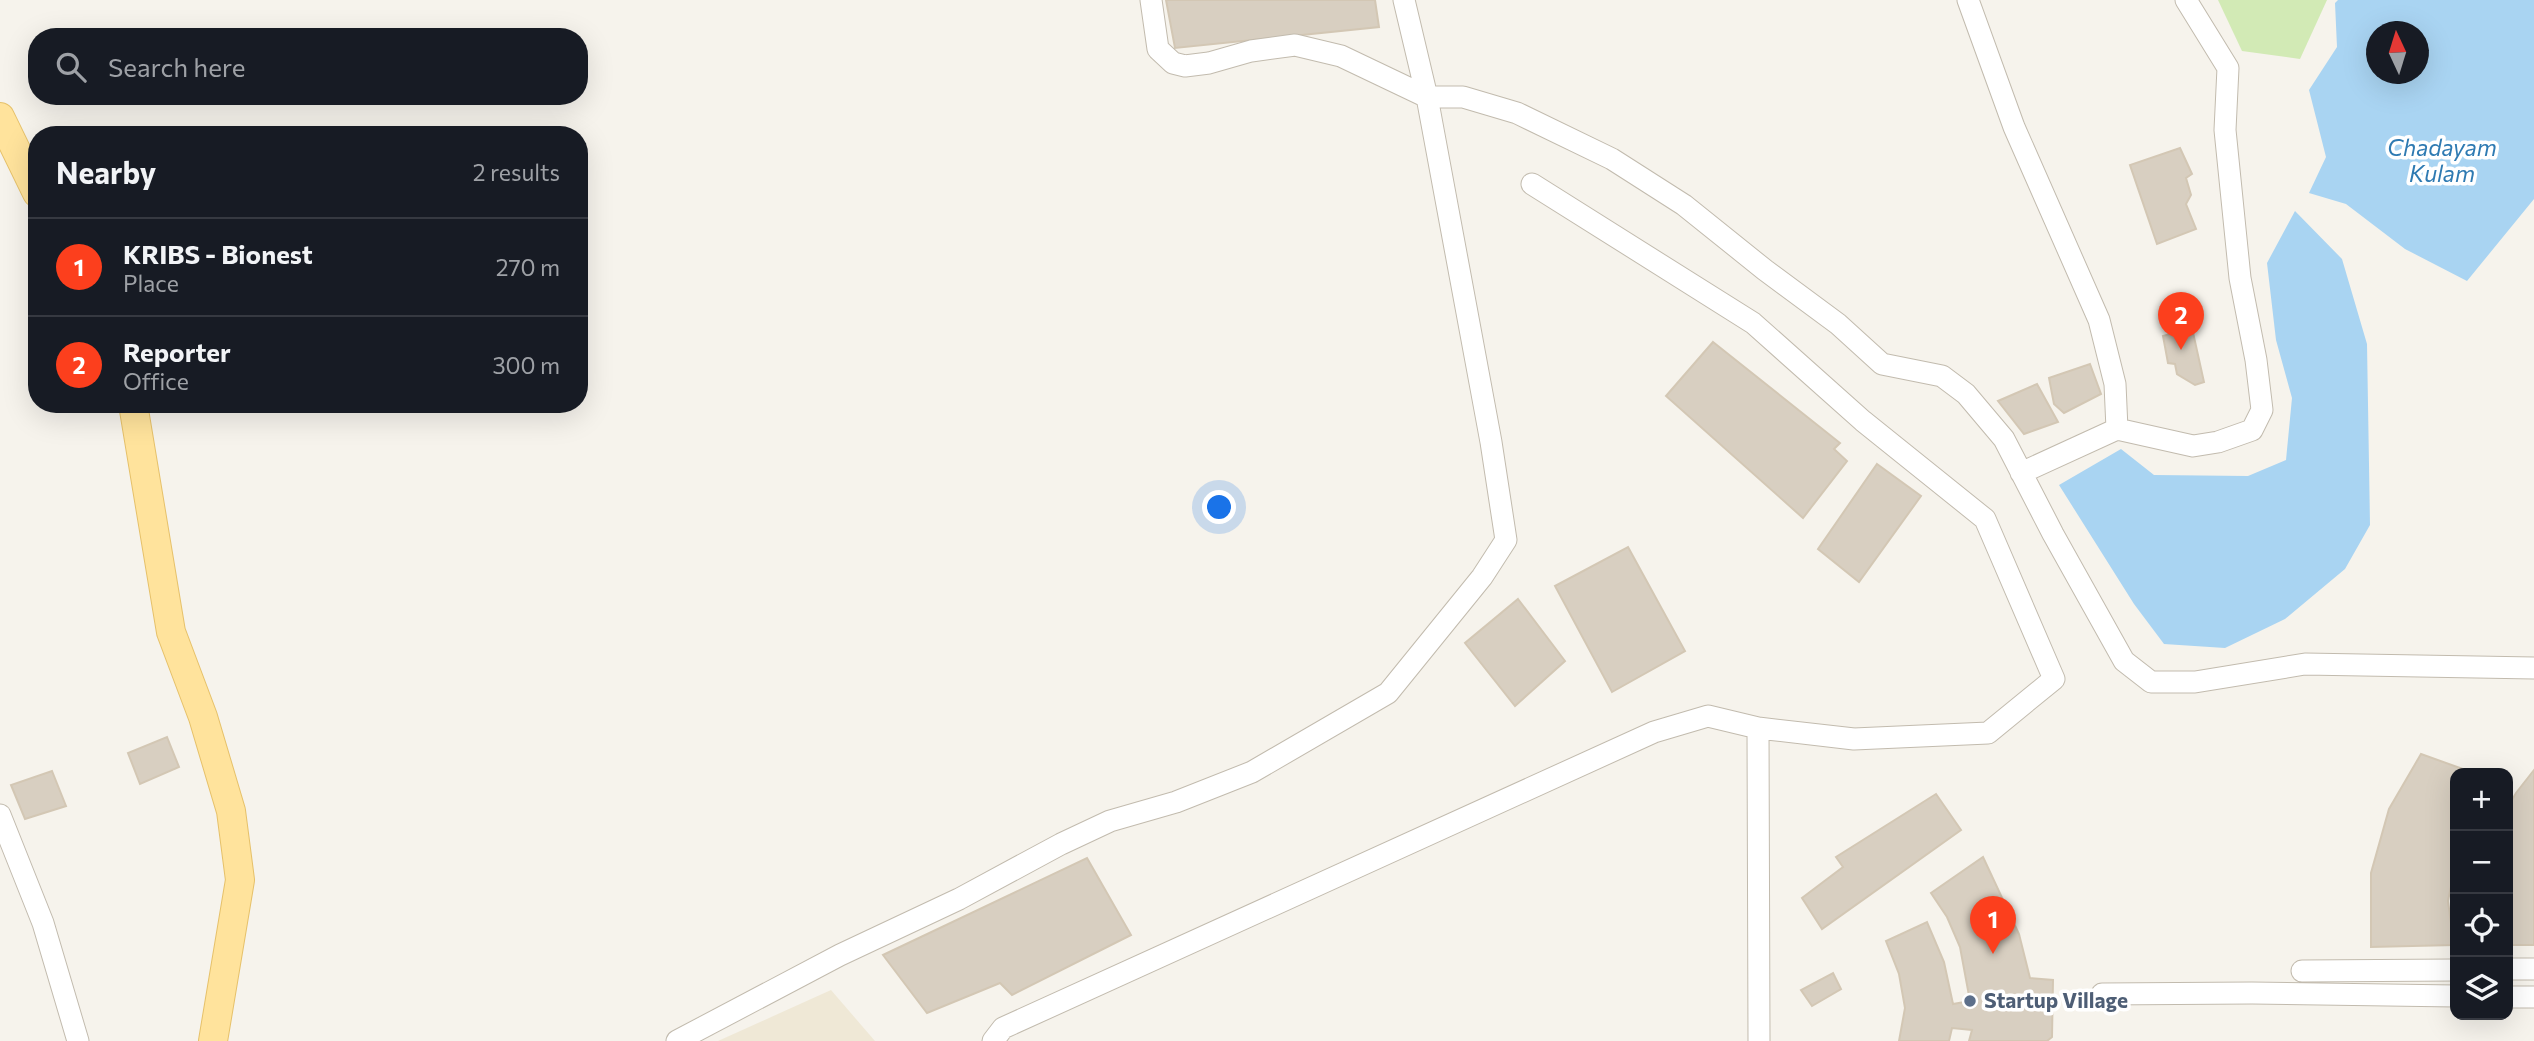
<!DOCTYPE html>
<meta charset="utf-8">
<style>
:root{--surface:#171b24;--page:#20242c;--text:#f1f3f6;--muted:#9ea1a6;--line:#363941;--accent:#fc3f1d}
body{margin:0;font-family:Commissioner,sans-serif;background:var(--page);color:var(--text)}
.controls{position:absolute;right:21px;bottom:21px;display:grid;overflow:hidden;border-radius:14px;box-shadow:0 7px 28px #0002}
.controls button{width:63px;height:63px;display:grid;place-items:center;padding:0;border:0;border-bottom:2px solid var(--line);background:var(--surface);color:var(--text);font:35px sans-serif}
.compass{position:absolute;left:2366px;top:21px;width:63px;height:63px;border-radius:50%;background:var(--surface);box-shadow:0 7px 28px #0002;rotate:356deg}
.you{position:absolute;left:1220px;top:508px;width:24px;height:24px;margin:-18px;border:5px solid #fff;border-radius:50%;background:#1a73e8;box-shadow:0 0 0 10px #1a73e833}
.badge{display:grid;place-items:center;width:46px;height:46px;border-radius:50%;background:var(--accent);color:#fff;font-size:23px;font-weight:700}
.pin{position:absolute;translate:-50% -58px;filter:drop-shadow(0 2px 4px #0008)}
.pin::after{content:'';position:absolute;top:37px;width:24px;height:21px;background:inherit;clip-path:polygon(0 0,100% 0,50% 100%)}
.list{margin:0;padding:0;list-style:none}
h2{display:flex;justify-content:space-between;align-items:center;height:91px;margin:0;padding:0 28px;font-size:30px}
h2 small{font-size:23px;font-weight:400;color:var(--muted)}
.list li{display:grid;grid-template-columns:46px 1fr auto;gap:21px;align-items:center;box-sizing:border-box;height:98px;padding:0 28px;border-top:2px solid var(--line)}
.list b{display:block;font-size:26px;white-space:nowrap}
.list p{margin:0;font-size:23px;white-space:nowrap;color:var(--muted)}
.list em{font-size:23px;font-style:normal;color:var(--muted)}
.icon{flex:none;width:38px;height:38px;fill:none;stroke:currentColor;stroke-width:2;stroke-linecap:round;stroke-linejoin:round}
.map{position:relative;flex:none;width:2534px;height:1041px;overflow:hidden}
.search{position:absolute;background:var(--surface);box-shadow:0 7px 28px #0002;left:28px;top:28px;width:560px;height:77px;display:flex;align-items:center;gap:18px;box-sizing:border-box;padding:0 24px;border-radius:28px;color:var(--muted);font-size:26px}
.panel{position:absolute;background:var(--surface);box-shadow:0 7px 28px #0002;left:28px;top:126px;width:560px;height:287px;border-radius:28px}
.map>svg:first-child{display:block}
.education{fill:#efe8d6}
.green{fill:#d2eab5}
.water{fill:#a9d4f2;fill-rule:evenodd}
.building{fill:#d8cfc1;stroke:#d3c7b4;stroke-width:2}
.lines{fill:none;stroke-linecap:round;stroke-linejoin:round}
.minor-casing{stroke:#c2bbae;stroke-width:23}
.major-casing{stroke:#e6c16a;stroke-width:30}
.minor{stroke:#fff;stroke-width:21}
.major{stroke:#ffe39c;stroke-width:28}
.service-dot{fill:#5c6f8a;stroke:#fff;stroke-width:2.5}
.labels{text-anchor:middle;stroke-width:7;stroke-linejoin:round;paint-order:stroke}
.service-label{font-size:21px;font-weight:bold;fill:#4e5e75;stroke:#fff;text-anchor:start}
.water-label{font-size:23px;font-style:italic;fill:#2e7ab2;stroke:#fff}
</style>
<div class="map">
<svg width="2534" height="1041" viewBox="0 0 2534 1041">
<rect width="100%" height="100%" fill="#f6f3ec"/>
<path class="education" d="M831 990 875 1041H718Z"/>
<path class="green" d="M2218 0H2327L2300 59 2242 51Z"/>
<path class="water" d="M2338 0H2534V199L2467 281 2405 249 2346 204 2309 193 2326 157 2309 90 2337 47 2335 3ZM2376 32H2418V74H2376Z
M2295 211 2342 259 2367 344 2370 525 2345 569 2285 619 2225 648 2164 644 2134 604 2059 485 2121 449 2154 475 2248 476 2286 460 2292 398 2276 340 2267 263Z"/>
<path class="building" d="M1166 0H1375L1379 27 1175 48Z
M2180 148 2192 174 2186 178 2191 195 2186 204 2196 229 2157 244 2130 165Z
M2192 328 2204 382 2195 385 2177 374 2175 364 2168 363 2163 336Z
M1713 342 1840 443 1834 449 1847 461 1803 518 1666 396Z
M2090 364 2101 394 2064 413 2054 404 2049 378Z
M2037 384 2058 422 2024 434 1998 401Z
M1877 464 1921 496 1859 582 1818 549Z
M1628 547 1685 651 1612 692 1555 586Z
M1518 599 1565 661 1515 706 1465 643Z
M167 737 179 767 140 784 128 753Z
M2421 754 2474 773H2455V866L2448 901 2454 945 2371 947V873L2389 809Z
M2534 770V945H2508V807L2516 793Z
M52 771 66 806 25 819 11 785Z
M1936 794 1961 830 1822 929 1802 898 1843 867 1836 857Z
M1983 857 2019 934 2030 978 2053 980 2052 1037 2047 1041H1969L1972 1030 1952 1028 1949 1041H1899L1905 1008 1899 974 1886 941 1927 922 1944 962 1953 1004 1970 1001 1960 947 1947 917 1931 893Z
M1087 858 1131 935 1012 995 1000 983 927 1013 883 955Z
M1833 973 1841 989 1812 1006 1801 990Z"/>
<g class="lines">
<g class="minor-casing">
<path id="minor" d="M1151 0 1158 49 1173 63 1185 66 1209 63 1251 51 1295 45 1341 56 1427 97H1463L1517 113 1612 159 1684 205 1765 270 1838 324 1882 364 1942 376 1966 394 2004 439 2053 534 2124 661 2151 682H2195L2305 664 2534 668
M1968 0 2014 127 2099 320 2115 384 2117 429
M2021 473 2117 429 2193 446 2218 442 2252 430 2262 410 2256 360 2240 278 2225 130 2228 68 2186 0
M1758 728 1759 1041
M0 815 43 923 78 1041
M2508 969H2534
M2302 971 2455 970
M2102 994 2252 993 2455 996
M2508 997H2534
M677 1041 840 955 959 899 1061 844 1110 821 1176 802 1252 772 1388 693 1482 577 1506 540 1491 442 1427 97 1404 0
M993 1041 1003 1028 1654 732 1708 716 1758 728 1854 739 1988 733 2054 679 1985 519 1863 421 1753 323 1532 184"/>
</g>
<g class="major-casing">
<path id="major" d="M0 117 37 193
M133 404 171 632 203 717 231 811 240 880 213 1041"/>
</g>
<use href="#minor" class="minor"/>
<use href="#major" class="major"/>
</g>
<circle class="service-dot" cx="1970" cy="1001" r="7"/>
<g class="labels">
<g class="service-label">
<text x="1984" y="1008">Startup Village</text>
</g>
<g class="water-label">
<text x="2442" y="156">Chadayam<tspan x="2442" dy="26">Kulam</tspan></text>
</g>
</g>
</svg>
<div class="controls">
<button>+</button>
<button>−</button>
<button><svg class="icon" aria-label="locate" viewBox="0 0 24 24"><circle cx="12" cy="12" r="6"/><path d="M12 2v4M12 18v4M2 12h4M18 12h4"/></svg></button>
<button><svg class="icon" aria-label="layers" viewBox="0 0 24 24"><path d="M12 4l9 5-9 5-9-5zM3 14l9 5 9-5"/></svg></button>
</div>
<svg class="compass" viewBox="-18 -18 36 36"><path d="M0-13l5 13h-10z" fill="#e53935"/><path d="M0 13l5-13h-10z" fill="#9ea1a6"/></svg>
<div class="you"></div>
<div class="pin badge" style="left:1993px;top:954px">1</div>
<div class="pin badge" style="left:2181px;top:350px">2</div>
<div class="search"><svg class="icon" aria-label="search" viewBox="0 0 24 24"><circle cx="10" cy="10" r="6"/><path d="M15 15l6 6"/></svg>Search here</div>
<section class="panel">
<h2>Nearby<small>2 results</small></h2>
<ul class="list">
<li><span class="badge">1</span><div><b>KRIBS - Bionest</b><p>Place</p></div><em>270 m</em></li>
<li><span class="badge">2</span><div><b>Reporter</b><p>Office</p></div><em>300 m</em></li>
</ul>
</section>
</div>
